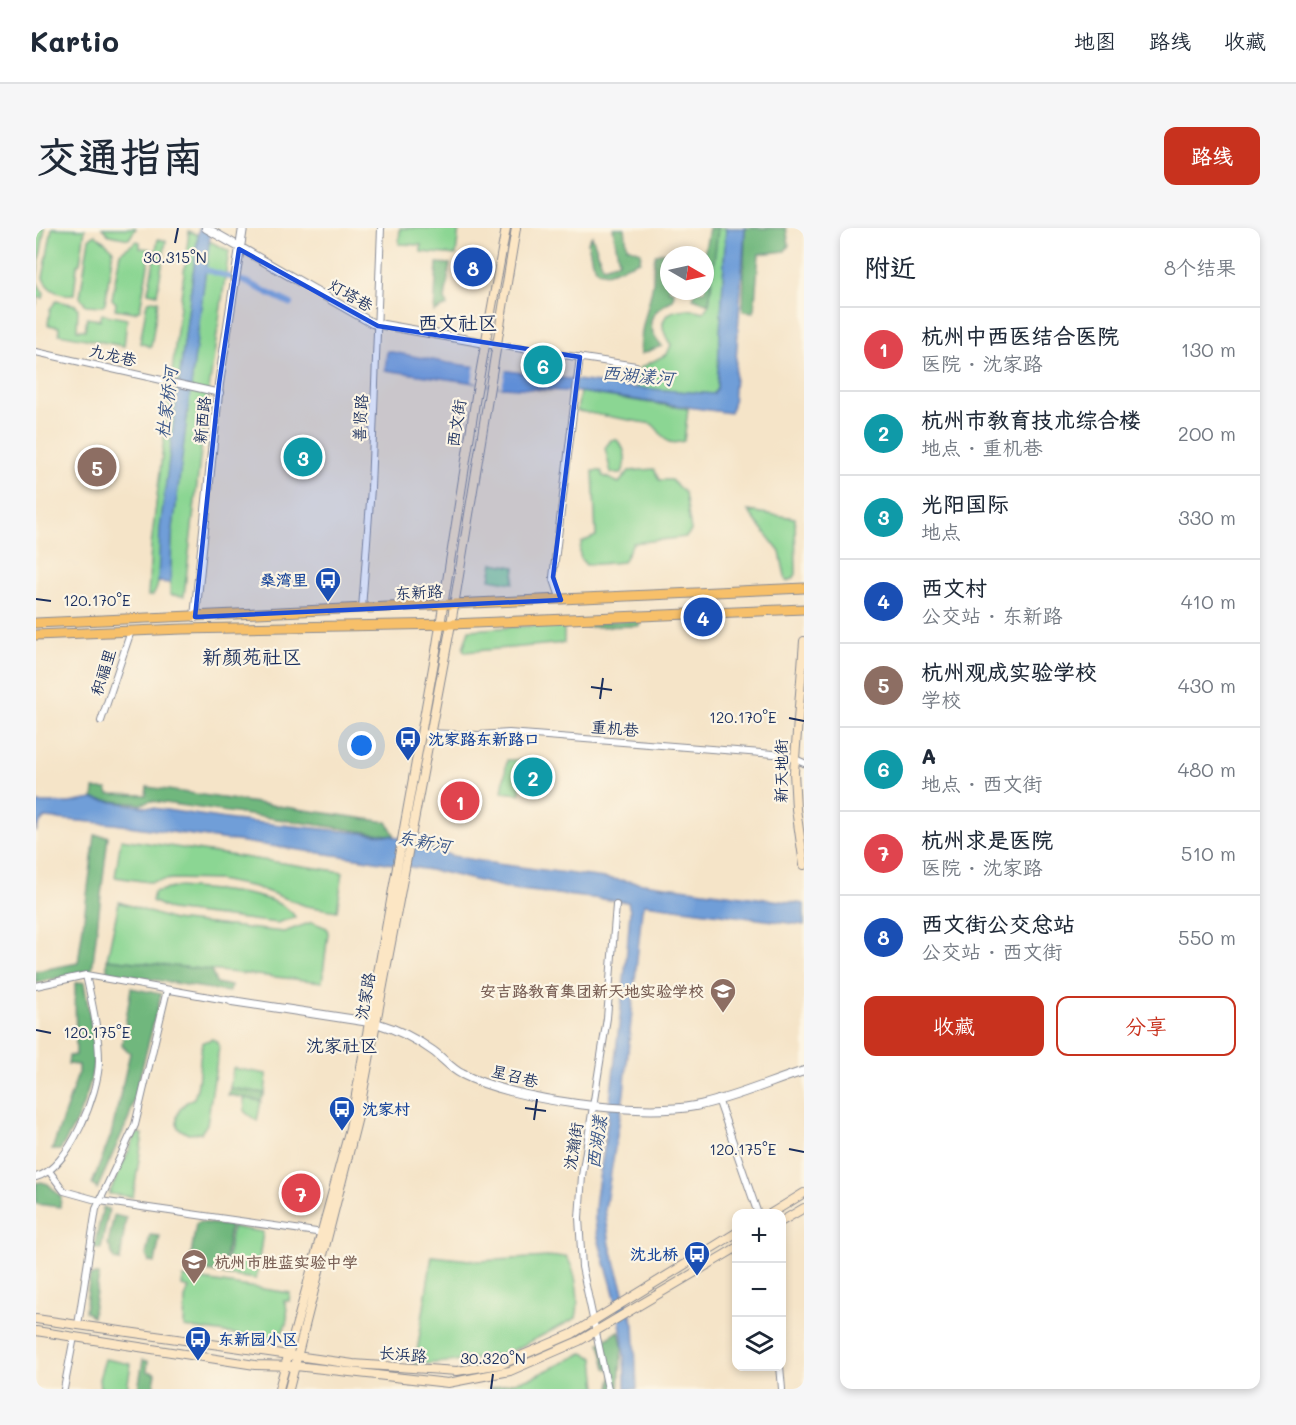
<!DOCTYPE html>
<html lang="zh">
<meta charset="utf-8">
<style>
:root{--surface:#fff;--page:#f6f6f7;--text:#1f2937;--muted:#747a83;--line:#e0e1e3;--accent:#c8321e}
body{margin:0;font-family:Mali,"LXGW WenKai TC",sans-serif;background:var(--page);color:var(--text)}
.controls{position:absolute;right:18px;bottom:18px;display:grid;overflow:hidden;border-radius:12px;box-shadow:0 3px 9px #0003}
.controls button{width:54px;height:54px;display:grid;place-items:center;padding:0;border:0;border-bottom:2px solid var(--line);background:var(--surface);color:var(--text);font:30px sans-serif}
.compass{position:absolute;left:624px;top:18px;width:54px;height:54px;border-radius:50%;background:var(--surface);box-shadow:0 3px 9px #0003;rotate:99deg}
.you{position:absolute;left:326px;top:518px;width:21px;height:21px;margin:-15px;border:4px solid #fff;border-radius:50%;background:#1a73e8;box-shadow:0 0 0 9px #1a73e833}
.badge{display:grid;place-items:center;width:39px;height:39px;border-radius:50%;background:var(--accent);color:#fff;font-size:20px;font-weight:700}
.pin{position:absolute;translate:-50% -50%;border:3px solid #fff;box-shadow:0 2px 6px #0006}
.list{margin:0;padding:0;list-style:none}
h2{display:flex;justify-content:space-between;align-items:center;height:78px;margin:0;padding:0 24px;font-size:26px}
h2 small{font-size:20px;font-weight:400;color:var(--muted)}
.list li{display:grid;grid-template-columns:39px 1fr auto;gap:18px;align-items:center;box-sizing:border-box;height:84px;padding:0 24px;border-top:2px solid var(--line)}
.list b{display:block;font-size:22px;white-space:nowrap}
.list p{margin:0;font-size:20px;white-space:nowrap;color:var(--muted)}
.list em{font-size:20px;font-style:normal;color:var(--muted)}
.actions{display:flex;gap:12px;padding:18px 24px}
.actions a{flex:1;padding:14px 0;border:2px solid var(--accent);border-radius:12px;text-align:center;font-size:21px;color:var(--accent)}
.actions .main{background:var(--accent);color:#fff}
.icon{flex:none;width:33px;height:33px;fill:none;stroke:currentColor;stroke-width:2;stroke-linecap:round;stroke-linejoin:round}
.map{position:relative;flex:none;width:768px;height:1161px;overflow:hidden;border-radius:12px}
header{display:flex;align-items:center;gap:36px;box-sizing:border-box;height:84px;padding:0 30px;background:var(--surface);border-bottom:2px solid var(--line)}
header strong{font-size:28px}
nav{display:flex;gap:33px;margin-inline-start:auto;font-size:21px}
.intro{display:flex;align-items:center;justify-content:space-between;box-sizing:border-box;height:144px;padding:0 36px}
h1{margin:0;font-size:42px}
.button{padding:15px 27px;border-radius:12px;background:var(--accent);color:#fff;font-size:21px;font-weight:700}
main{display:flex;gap:36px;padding:0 36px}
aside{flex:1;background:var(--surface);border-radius:12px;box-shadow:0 3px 9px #0003}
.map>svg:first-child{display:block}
.green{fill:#8bd693;stroke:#538278;stroke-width:1.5}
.forest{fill:#70b77d;stroke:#46736e;stroke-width:1.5}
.water{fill:#709ed8;stroke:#46669b;stroke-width:1.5}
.pier{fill:#f5e4c8}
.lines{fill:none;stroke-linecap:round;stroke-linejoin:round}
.canal{stroke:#709ed8;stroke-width:6}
.minor-casing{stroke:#888a93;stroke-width:8}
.tertiary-casing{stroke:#888a93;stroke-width:10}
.secondary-casing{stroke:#888a93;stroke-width:10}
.primary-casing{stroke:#888a93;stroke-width:11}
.minor{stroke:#fff;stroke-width:6}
.tertiary{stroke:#fff;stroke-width:8}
.secondary{stroke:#fce6c4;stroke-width:8}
.primary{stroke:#f7c06b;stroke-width:9}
.marked{fill:#1d4ed8;fill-opacity:0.2;stroke:#1d4ed8;stroke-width:4.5;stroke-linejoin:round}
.ticks{fill:none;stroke:#1b2f5e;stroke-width:2}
.labels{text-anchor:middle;stroke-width:4.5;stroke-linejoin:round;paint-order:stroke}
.street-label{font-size:16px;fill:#1b2f5e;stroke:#fcf5e5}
.transit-label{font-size:16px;font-weight:bold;fill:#164399;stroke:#fcf5e5;text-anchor:start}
.education-label{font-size:16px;font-weight:bold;fill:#785e54;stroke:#fcf5e5;text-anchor:end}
.water-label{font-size:18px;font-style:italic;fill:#395689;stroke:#fcf5e5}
.neighbourhood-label{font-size:18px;fill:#1b2f5e;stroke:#fcf5e5}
.quarter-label{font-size:20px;fill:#1b2f5e;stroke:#fcf5e5}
.ticks-label{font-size:15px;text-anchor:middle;fill:#1b2f5e;stroke:#fcf5e5;stroke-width:4.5;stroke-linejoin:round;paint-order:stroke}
</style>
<header>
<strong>Kartio</strong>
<nav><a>地图</a><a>路线</a><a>收藏</a></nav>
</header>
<div class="intro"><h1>交通指南</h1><a class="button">路线</a></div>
<main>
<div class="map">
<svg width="768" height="1161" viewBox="0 0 768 1161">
<rect width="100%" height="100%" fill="#fcf5e5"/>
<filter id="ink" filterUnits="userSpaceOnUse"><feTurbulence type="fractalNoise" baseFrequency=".0167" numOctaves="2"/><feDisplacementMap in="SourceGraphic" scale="12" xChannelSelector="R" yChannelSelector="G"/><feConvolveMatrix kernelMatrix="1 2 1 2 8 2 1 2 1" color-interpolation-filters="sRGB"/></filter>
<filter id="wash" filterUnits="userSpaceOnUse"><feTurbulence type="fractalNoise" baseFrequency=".008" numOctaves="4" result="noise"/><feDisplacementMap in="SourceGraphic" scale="24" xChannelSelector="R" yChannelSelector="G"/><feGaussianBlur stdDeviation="1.35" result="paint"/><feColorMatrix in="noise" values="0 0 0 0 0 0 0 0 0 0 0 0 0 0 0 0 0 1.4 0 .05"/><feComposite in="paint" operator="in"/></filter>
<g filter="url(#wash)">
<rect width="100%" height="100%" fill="#f5e4c8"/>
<path class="green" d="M0 0H9L0 53 8 66 7 70 2 69 0 77Z
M16 0 49 1 44 35 41 37 38 66C25 68 12 63 7 50Z
M66 0H100L93 11 73 7Z
M364 0H423L420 27 385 24V17L363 16Z
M681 0H690L681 160 678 166 601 160 598 151 604 140 631 126 635 117C614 86 639 76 668 84L673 76Z
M153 3 162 7C150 103 138 200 125 297 122 314 128 358 116 368H112L115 318Z
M59 6 77 21 69 76 66 78 50 77 44 69 53 11Z
M122 11 130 13 121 66 112 64Z
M101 13 104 14V20L115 21 104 81 99 84 79 81 80 75 76 71 84 25Z
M173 13 193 23 168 196 148 368 134 367 136 308Z
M116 72 122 73 115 119 104 115 111 75Z
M20 73 40 77 42 81 41 102H49L51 90 64 92 66 86 91 91 88 118 23 106V99L12 97 14 81Z
M544 164 652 181 648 213C626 219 630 208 616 196L541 183Z
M575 212H581C591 222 591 233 586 245H575L569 220Z
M618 241 623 252H635L649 265 655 303 650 309 597 315 587 334 550 337C543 330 542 324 546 314L560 308 557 243H565L567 248 583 255 593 243Z
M712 283 759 290 760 346 757 351 750 353 744 324Z
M457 335 479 339 477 355 454 351Z
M523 396 528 398V415L429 424 427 421 433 402Z
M471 532H487L484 566 466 564Z
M85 611 307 644 301 683 270 678 219 659 182 652 136 651 113 654 79 649Z
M142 659C172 662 243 663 259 689L241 695 134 682 116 673 118 664Z
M83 674 137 692 248 704 276 694 291 700 292 705 286 754 71 731Z
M176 811 181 813 183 819 171 896 165 905 152 906 142 900C138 885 145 876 158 870 166 853 161 833 167 814Z
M197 840 231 846 229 865 194 860Z
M208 870 225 873 221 893 209 884Z
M101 905 107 906 97 969 73 966Z
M196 999 227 1004 220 1051 189 1047Z
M396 1028 443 1033 530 1028C541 1043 544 1073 540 1090L480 1121 452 1130 379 1137Z
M147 1049 254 1065 253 1073H248C255 1087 251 1109 233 1111L148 1099 149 1070 153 1060 146 1058Z
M547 1125 558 1130 561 1161H452L497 1149Z
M69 1131 95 1136 91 1161H64L63 1151Z"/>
<path class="forest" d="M577 0H589L591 19 605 24 604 33 571 45 562 43 556 34 552 14 556 8 567 39 583 34Z
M673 0H682L673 76 657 70 660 63H669L668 27Z
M709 0H750L753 17 749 23 723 26 718 84 707 83Z
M627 24 632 27 633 63H638L637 72C612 84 608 97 626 118L605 126C602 103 614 78 617 54 618 44 616 35 620 26Z
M401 35 414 36 409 71 411 78 398 84Z
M603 392 604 398 549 399V395Z
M111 559 351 594 359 608 115 573 105 576 57 571 58 561H71L73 566 110 567Z
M59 607 72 608 56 742 0 755V743L42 735Z
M71 731 175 742 180 755 195 758 193 764 71 744Z
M48 754C51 778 59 804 58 827 57 859 41 896 24 922H16L42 846V837L32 836 33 828 40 827 39 755Z
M95 760 125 766 93 890 61 961 56 956 75 907 94 825 86 817Z
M194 860 229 865 225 873 192 867Z
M5 954 12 956 25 969 24 979 0 976V955Z
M67 979 73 981 65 1021 58 1020Z
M78 987 90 990 84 1033 79 1032 72 1016Z
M163 994 194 998 187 1046 153 1040 160 996Z
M114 1007 124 1008 119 1035 113 1034 110 1027Z
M54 1047H63L56 1089 49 1083Z
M583 1103 586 1118 583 1161H574L577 1143 570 1140 564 1115Z
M107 1132 112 1133 111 1143 120 1145 117 1161H102Z"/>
<path class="water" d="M163 0H175L136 308 134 355 122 354 124 301Z
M690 0H709L697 177 694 185 544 164 467 159 349 142 351 123 412 135 601 160 678 166 681 160Z
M57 571 197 592 357 608 417 628 461 636 768 676V697L609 676 606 681 588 865 569 981 574 1017 598 1097 601 1161H589C589 1127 586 1094 577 1062 571 1038 561 1016 559 991 558 965 566 940 569 914 578 837 589 761 594 683L592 674 475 661 405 644 327 631 78 596 9 590 3 596 0 604V575H33Z"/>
<path class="pier" d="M439 136 470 141 466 159 436 154Z"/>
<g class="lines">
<path class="canal" d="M164 40 210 54 255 76"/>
</g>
</g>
<g filter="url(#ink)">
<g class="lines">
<g class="minor-casing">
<path id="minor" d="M461 117 600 138
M0 124 184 165
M525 372 517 349 544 129
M326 381 335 260 345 0
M65 493 95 403
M392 505 442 507 473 505 750 527 768 535
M0 758 50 747 196 773
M682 871 722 986
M13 943 28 963 64 973 287 1005
M0 949C33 941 63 864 63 833 63 804 56 775 50 747
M42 1097 60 981 99 897 131 762
M744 1138 746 1161
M28 1161 38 1109
M572 1161 546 1039 543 990 546 948 571 790 580 677"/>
</g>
<g class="tertiary-casing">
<path id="tertiary" d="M170 0 336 95 461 117
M159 389 183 156 207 0
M196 773 340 795C360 801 379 810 397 823 407 830 415 841 426 846 477 872 603 889 659 878 696 871 733 854 768 843"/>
</g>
<g class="secondary-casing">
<path id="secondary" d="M768 413 758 544 760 581 768 637
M734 986 768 965
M746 993 768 980
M0 1091 317 1136 421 1143 466 1136 536 1106 700 1005
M0 1103 219 1137 260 1138 412 1155 474 1143 543 1113 700 1020
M243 1161 314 900 400 423 440 168 470 0
M253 1161 323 885 415 396 480 0"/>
</g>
<g class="primary-casing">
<path id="primary" d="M0 395 768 360
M0 407 146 401 415 396 768 381"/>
</g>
<use href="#minor" class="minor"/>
<use href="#tertiary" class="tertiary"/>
<use href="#secondary" class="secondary"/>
<use href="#primary" class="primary"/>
</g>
</g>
<path class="marked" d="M203 21 342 98 544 129 517 349 525 372 159 389 183 156Z"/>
<path class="ticks" d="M139 15 142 0M0 371 15 373M555 459 576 462M564 471 567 450M753 490 768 493M0 802 15 805M489 880 510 883M498 892 501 871M753 921 768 924M455 1161 457 1146"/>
<defs>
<g id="bus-pin" transform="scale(1.35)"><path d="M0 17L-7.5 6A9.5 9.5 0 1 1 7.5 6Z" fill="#1a4fb4" stroke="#fcf5e5"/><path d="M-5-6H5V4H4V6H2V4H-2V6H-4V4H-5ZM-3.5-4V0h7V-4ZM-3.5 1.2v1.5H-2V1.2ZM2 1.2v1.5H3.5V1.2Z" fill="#fff"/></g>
<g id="school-pin" transform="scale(1.35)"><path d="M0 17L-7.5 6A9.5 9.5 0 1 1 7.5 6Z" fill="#8d6e63" stroke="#fcf5e5"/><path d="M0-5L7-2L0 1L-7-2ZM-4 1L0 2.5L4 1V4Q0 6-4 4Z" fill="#fff"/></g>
</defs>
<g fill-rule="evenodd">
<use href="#bus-pin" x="292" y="352"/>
<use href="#bus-pin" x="372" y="511"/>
<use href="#school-pin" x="687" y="763"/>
<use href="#bus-pin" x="306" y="881"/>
<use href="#bus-pin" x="661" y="1026"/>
<use href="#school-pin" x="158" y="1034"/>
<use href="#bus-pin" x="162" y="1111"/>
</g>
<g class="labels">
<g class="street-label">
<text transform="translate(315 67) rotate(30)" y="6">灯塔巷</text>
<text transform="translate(77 127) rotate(13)" y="6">九龙巷</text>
<text transform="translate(324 190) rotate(-87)" y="6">善贤路</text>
<text transform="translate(166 192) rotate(-84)" y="6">新西路</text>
<text transform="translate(420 195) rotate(-81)" y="6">西文街</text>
<text transform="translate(383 364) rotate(-3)" y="6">东新路</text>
<text transform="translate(67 444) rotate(-72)" y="6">积福里</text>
<text transform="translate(579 500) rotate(5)" y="6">重机巷</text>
<text transform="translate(745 543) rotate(-90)" y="6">新天地街</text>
<text transform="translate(329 768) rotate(-80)" y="6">沈家路</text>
<text transform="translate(479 848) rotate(14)" y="6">星召巷</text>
<text transform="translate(537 918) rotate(-81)" y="6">沈瀚街</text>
<text transform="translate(367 1126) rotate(5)" y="6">长浜路</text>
</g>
<g class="transit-label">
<text x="272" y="358" text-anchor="end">桑湾里</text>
<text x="392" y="517">沈家路东新路口</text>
<text x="326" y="887">沈家村</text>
<text x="642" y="1032" text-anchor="end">沈北桥</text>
<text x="182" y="1117">东新园小区</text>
</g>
<g class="education-label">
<text x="668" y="769">安吉路教育集团新天地实验学校</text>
<text x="178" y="1040" text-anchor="start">杭州市胜蓝实验中学</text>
</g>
<g class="water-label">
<text transform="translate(602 148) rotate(5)" y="6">西湖漾河</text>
<text transform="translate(131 175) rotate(-83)" y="6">杜家桥河</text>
<text transform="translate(388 614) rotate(11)" y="6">东新河</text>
<text transform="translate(561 914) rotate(-82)" y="6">西湖漾</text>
</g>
<g class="neighbourhood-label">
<text x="306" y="824">沈家社区</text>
</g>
<g class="quarter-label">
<text x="422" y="102">西文社区</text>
<text x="216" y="436">新颜苑社区</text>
</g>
</g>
<g class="ticks-label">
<text x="139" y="35">30.315°N</text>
<text x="61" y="378">120.170°E</text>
<text x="707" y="495">120.170°E</text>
<text x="61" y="810">120.175°E</text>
<text x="707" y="927">120.175°E</text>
<text x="457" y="1136">30.320°N</text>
</g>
</svg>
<div class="controls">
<button>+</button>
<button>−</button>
<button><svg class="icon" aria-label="layers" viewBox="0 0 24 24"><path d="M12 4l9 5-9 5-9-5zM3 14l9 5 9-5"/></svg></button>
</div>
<svg class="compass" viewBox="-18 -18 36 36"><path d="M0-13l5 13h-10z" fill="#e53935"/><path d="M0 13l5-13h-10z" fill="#747a83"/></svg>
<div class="you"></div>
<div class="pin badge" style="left:424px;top:573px;background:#e0444e">1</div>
<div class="pin badge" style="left:497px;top:549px;background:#0f9aa8">2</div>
<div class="pin badge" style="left:267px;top:229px;background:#0f9aa8">3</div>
<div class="pin badge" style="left:667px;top:389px;background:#1a4fb4">4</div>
<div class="pin badge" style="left:61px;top:239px;background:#8d6e63">5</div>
<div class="pin badge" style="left:507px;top:137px;background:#0f9aa8">6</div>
<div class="pin badge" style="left:265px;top:965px;background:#e0444e">7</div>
<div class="pin badge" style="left:437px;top:39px;background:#1a4fb4">8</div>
</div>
<aside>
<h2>附近<small>8个结果</small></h2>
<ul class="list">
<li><span class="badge" style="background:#e0444e">1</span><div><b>杭州中西医结合医院</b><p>医院 · 沈家路</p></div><em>130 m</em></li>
<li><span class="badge" style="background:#0f9aa8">2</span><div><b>杭州市教育技术综合楼</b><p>地点 · 重机巷</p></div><em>200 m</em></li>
<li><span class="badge" style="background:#0f9aa8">3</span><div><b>光阳国际</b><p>地点</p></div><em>330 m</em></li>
<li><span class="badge" style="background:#1a4fb4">4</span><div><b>西文村</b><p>公交站 · 东新路</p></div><em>410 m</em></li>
<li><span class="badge" style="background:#8d6e63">5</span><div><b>杭州观成实验学校</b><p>学校</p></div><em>430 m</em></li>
<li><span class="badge" style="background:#0f9aa8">6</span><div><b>A</b><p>地点 · 西文街</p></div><em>480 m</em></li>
<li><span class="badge" style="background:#e0444e">7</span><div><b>杭州求是医院</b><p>医院 · 沈家路</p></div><em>510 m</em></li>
<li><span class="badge" style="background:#1a4fb4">8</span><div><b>西文街公交总站</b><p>公交站 · 西文街</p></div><em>550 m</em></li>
</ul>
<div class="actions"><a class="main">收藏</a><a>分享</a></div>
</aside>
</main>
